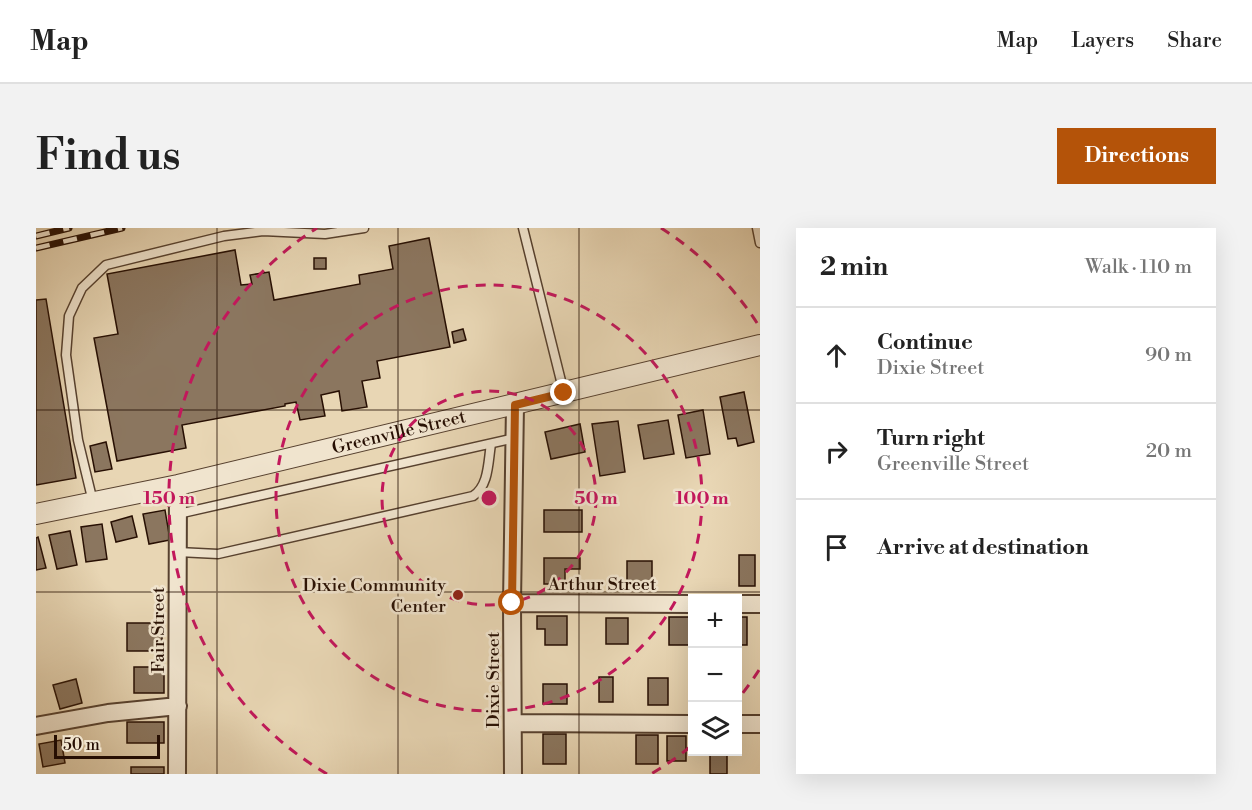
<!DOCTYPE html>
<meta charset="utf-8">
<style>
:root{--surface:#fff;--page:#f2f2f2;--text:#222;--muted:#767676;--line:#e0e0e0;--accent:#b45309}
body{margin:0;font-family:"Libre Bodoni",serif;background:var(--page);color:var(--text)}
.controls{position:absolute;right:18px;bottom:18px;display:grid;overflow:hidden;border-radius:0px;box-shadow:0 6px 24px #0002}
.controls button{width:54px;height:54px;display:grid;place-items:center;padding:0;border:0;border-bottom:2px solid var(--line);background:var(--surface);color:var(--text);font:30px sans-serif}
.scale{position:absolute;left:18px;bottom:15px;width:106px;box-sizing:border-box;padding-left:6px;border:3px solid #270f03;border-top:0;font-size:16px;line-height:21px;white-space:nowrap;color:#270f03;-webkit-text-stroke:4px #f0e4ce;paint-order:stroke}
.stop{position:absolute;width:18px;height:18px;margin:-14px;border:4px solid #b45309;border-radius:50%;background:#fff}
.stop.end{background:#b45309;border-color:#fff;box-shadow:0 2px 6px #0008}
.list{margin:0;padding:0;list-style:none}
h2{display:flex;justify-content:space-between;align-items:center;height:78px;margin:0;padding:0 24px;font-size:26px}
h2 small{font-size:20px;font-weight:400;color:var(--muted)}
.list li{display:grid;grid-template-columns:39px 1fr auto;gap:18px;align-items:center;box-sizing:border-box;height:96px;padding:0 24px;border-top:2px solid var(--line)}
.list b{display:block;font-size:22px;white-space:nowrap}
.list p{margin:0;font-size:20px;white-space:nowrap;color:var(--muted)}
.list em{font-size:20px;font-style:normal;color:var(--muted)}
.icon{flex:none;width:33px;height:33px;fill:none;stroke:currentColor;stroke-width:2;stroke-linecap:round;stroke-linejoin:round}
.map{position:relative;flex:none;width:724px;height:546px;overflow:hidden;border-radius:0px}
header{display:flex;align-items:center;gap:36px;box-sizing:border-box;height:84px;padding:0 30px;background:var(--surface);border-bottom:2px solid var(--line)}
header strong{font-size:28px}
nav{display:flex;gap:33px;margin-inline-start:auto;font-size:21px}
.intro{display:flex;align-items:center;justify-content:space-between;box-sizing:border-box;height:144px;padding:0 36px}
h1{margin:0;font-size:42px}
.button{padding:15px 27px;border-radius:0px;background:var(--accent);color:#fff;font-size:21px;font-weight:700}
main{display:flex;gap:36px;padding:0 36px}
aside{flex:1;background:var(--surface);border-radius:0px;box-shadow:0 6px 24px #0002}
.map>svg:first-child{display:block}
.building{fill:#8b765f;stroke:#270f03;stroke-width:1.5}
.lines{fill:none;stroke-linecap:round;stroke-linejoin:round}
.service-casing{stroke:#57412f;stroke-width:11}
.minor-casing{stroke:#57412f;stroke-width:20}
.tertiary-casing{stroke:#57412f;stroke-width:22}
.service{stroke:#f0e4ce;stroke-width:8}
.minor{stroke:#f0e4ce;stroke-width:16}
.tertiary{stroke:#f0e4ce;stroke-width:20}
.rail-casing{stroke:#270f03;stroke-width:7}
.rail{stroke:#f0e4ce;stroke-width:4.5;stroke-dasharray:14;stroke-linecap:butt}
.route{stroke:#b45309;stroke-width:8}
.grid{fill:none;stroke:#270f03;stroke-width:1.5;stroke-opacity:0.55}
.ring{fill:none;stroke:#c2185b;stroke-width:3;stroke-dasharray:10 8}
.poi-dot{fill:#8f2418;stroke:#f0e4ce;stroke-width:2}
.labels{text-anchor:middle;stroke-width:5;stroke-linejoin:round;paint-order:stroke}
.street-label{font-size:18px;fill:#270f03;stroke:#f0e4ce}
.poi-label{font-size:18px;fill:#270f03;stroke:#f0e4ce;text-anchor:end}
.centre{fill:#c2185b;stroke:#f0e4ce;stroke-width:3}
.ring-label{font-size:18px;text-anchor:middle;font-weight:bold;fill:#c2185b;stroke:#f0e4ce;stroke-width:5;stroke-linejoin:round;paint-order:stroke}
</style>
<header>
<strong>Map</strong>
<nav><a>Map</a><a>Layers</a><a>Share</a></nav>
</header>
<div class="intro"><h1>Find us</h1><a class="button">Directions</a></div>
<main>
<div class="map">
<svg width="724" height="546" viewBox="0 0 724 546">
<rect width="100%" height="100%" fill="#e8d6b4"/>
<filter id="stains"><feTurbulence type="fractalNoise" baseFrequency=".00333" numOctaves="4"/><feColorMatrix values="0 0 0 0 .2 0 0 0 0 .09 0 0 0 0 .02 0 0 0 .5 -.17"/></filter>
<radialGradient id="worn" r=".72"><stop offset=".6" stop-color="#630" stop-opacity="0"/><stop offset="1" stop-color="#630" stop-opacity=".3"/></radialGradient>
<path class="building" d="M393 10 414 119 341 133 344 150 326 153 331 179 306 183 303 163 285 167 289 188 264 192 260 174 249 176V178L146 197 150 220 81 233 58 110 82 106 71 46 199 22 205 57 216 56 214 47 233 44 238 72 324 56 323 47 357 41 353 18Z
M278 30H290V41H278Z
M10 71 40 250 0 257V72Z
M427 101 430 112 418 115 416 104Z
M708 164 718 214 702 218 700 210 692 211 684 169Z
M667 182 674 226 650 230 642 187Z
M632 192 638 226 608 231 602 197Z
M582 193 589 244 564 248 556 196Z
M544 196 549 224 515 231 509 204Z
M70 214 76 241 59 244 54 218Z
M129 282 134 312 113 316 107 286Z
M508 282H546V304H508Z
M96 288 101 309 80 314 75 294Z
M66 296 71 331 50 334 45 299Z
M34 303 41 337 21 341 13 307Z
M2 309 10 340 0 342V310Z
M703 327H719V358H703Z
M508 330H544V341H529V356H508Z
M591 333H616V357H591Z
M501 388H531V417H509V401H501Z
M633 389H656V417H633Z
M702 389H711V417H702Z
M570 390H592V416H570Z
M91 395H126V423H91Z
M98 439H128V465H98Z
M563 449H577V474H563Z
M612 450H632V477H612Z
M40 451 46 475 24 481 17 457Z
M507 456H531V476H507Z
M91 494H128V515H91Z
M507 506H530V536H507Z
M600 507H622V536H600Z
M631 508H650V533H631Z
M25 512 29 535 7 539 3 516Z
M674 524H691V546H674Z
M95 539H128V546H95Z"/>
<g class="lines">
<g class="service-casing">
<path id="service" d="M487 0 528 165
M721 0 724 15
M57 274 42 212 30 127 33 88 46 60 70 37 188 8 227 3 289 6 328 0
M142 286 479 210
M142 324 182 326 437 268C453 258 452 234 455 216"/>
</g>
<g class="minor-casing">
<path id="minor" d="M476 375 656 376
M702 376H724
M477 495 656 496
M702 496H724
M0 498 72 485 142 478
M141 546 142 257
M477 546 476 375 479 177"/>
</g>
<g class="tertiary-casing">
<g id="tertiary">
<path id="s1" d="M0 286 142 257 724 117"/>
</g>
</g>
<use href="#service" class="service"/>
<use href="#minor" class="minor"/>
<use href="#tertiary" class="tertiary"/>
<g class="rail-casing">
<path id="rail" d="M0 8 33 0
M0 20 86 0"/>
</g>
<use href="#rail" class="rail"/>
</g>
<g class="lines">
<path class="route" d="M476 375 479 177 528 165"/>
</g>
<path class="grid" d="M181 0V546M362 0V546M543 0V546M0 182H724M0 364H724"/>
<g class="ring">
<circle cx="453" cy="270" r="107"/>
<circle cx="453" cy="270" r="213"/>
<path d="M723 442A320 320 0 0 1 702 471M654 519A320 320 0 0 1 615 546M291 546A320 320 0 0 1 281 0M625 0A320 320 0 0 1 723 98"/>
</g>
<circle class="poi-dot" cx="422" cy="367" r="6"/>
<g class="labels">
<g class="street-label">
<text dy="6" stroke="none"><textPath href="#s1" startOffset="372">Greenville Street</textPath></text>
<text x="566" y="362">Arthur Street</text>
<text transform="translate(122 402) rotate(-90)" y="6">Fair Street</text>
<text transform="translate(457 452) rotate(-90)" y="6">Dixie Street</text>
</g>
<g class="poi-label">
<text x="410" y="363">Dixie Community<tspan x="410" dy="21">Center</tspan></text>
</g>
</g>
<circle cx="453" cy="270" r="9" class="centre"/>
<g class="ring-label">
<text x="560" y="276">50 m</text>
<text x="666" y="276">100 m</text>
<text x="133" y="276">150 m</text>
</g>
<rect width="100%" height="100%" filter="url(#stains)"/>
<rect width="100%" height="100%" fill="url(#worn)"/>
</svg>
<div class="controls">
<button>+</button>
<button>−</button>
<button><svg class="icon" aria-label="layers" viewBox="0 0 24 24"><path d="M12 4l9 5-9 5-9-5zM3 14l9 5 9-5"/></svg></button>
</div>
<div class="scale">50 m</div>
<div class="stop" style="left:476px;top:375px"></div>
<div class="stop end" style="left:528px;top:165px"></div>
</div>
<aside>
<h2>2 min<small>Walk · 110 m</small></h2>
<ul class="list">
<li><svg class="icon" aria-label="ahead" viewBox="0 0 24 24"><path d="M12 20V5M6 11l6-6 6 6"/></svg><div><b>Continue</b><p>Dixie Street</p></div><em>90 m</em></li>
<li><svg class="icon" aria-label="right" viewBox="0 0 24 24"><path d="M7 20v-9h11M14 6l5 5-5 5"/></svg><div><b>Turn right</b><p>Greenville Street</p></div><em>20 m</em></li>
<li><svg class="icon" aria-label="arrive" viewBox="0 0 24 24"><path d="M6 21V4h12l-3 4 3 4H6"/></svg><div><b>Arrive at destination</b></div></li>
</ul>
</aside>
</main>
